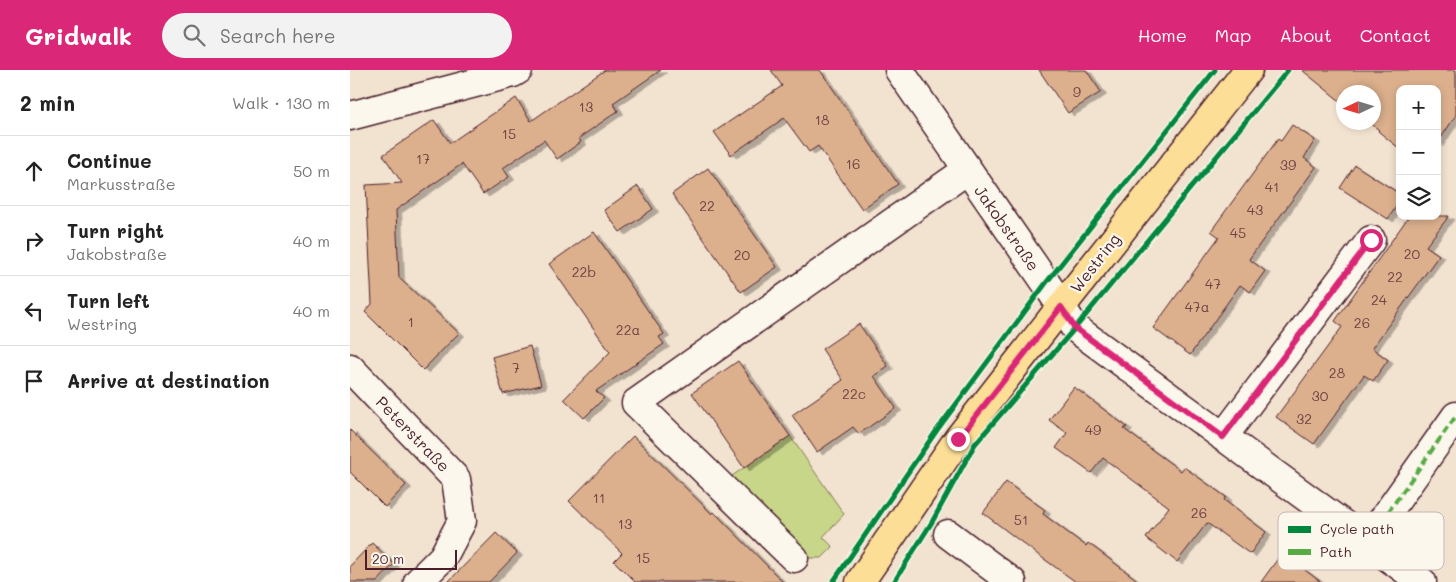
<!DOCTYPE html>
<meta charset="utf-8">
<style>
:root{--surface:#fff;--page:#f2f2f2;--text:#222;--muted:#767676;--line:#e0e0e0;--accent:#db2777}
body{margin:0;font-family:Mali,sans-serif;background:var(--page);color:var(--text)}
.controls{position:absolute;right:15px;top:15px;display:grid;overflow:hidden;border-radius:10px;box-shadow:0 2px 8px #0003}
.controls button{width:45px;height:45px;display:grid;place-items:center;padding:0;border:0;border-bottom:1px solid var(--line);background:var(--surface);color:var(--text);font:25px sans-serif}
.compass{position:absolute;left:986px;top:15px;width:45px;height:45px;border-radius:50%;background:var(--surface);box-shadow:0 2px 8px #0003;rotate:266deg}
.scale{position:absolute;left:15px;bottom:12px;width:92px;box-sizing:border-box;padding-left:5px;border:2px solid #4a1f2b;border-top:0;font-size:14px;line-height:18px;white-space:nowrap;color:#4a1f2b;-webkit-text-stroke:4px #fbf7ec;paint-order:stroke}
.stop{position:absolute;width:15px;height:15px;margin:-11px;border:4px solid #db2777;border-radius:50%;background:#fff}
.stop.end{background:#db2777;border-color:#fff;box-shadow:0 1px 5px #0008}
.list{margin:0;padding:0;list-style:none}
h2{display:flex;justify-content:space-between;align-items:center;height:65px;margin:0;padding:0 20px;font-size:21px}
h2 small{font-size:16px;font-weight:400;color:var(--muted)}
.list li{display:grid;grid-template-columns:32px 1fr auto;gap:15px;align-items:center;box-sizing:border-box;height:70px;padding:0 20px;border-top:1px solid var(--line)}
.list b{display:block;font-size:19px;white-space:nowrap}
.list p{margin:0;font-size:16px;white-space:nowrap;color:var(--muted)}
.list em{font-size:16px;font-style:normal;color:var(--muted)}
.icon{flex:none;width:28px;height:28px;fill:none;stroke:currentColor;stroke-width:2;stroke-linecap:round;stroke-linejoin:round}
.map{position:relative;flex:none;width:1106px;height:512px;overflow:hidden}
header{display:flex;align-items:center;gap:30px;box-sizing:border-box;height:70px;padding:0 25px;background:var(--accent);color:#fff}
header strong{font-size:24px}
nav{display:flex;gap:28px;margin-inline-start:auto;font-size:18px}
.search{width:350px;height:45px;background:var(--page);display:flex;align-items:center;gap:12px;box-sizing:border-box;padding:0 18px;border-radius:28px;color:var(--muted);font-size:19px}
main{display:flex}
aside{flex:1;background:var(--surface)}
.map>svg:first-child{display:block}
.green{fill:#c7d689;stroke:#887a5a}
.building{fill:#dcb08d;stroke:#4a1f2b;filter:url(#shadow)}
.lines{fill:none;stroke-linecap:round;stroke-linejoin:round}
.minor-casing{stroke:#4a1f2b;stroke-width:31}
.major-casing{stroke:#4a1f2b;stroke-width:31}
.minor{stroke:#fbf7ec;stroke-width:28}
.major{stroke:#fdde96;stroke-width:28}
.quiet{stroke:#57aa44;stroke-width:4;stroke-dasharray:8 4;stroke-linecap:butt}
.cycleway-casing{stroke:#fbf7ec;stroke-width:8}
.cycleway{stroke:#00873e;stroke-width:5}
.route{stroke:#db2777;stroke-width:6}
.labels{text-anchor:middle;stroke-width:4.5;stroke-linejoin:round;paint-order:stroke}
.number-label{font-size:14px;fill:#6e4344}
.street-label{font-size:16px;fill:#4a1f2b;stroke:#fbf7ec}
.key{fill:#fbf7ec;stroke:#c6b6b2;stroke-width:1}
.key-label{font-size:14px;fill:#4a1f2b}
</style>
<header>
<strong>Gridwalk</strong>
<div class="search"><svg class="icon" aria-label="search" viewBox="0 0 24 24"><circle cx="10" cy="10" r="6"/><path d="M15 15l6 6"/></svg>Search here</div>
<nav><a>Home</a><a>Map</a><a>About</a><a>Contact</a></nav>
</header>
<main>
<aside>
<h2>2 min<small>Walk · 130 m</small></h2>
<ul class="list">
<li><svg class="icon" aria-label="ahead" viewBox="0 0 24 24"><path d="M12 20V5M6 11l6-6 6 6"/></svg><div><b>Continue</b><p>Markusstraße</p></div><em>50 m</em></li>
<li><svg class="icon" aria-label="right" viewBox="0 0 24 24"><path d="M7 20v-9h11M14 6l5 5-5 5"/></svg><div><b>Turn right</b><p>Jakobstraße</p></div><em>40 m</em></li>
<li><svg class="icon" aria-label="left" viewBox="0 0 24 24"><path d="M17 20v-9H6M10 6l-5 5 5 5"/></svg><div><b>Turn left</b><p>Westring</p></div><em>40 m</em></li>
<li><svg class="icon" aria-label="arrive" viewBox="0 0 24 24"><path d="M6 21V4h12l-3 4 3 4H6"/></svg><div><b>Arrive at destination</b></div></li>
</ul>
</aside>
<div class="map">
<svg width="1106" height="512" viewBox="0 0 1106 512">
<defs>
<filter id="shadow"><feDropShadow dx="5.5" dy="3" stdDeviation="0" flood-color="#0004"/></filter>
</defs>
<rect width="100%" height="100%" fill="#f2e2d0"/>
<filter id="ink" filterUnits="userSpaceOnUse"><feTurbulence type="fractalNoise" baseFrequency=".02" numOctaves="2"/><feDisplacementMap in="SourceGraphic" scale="10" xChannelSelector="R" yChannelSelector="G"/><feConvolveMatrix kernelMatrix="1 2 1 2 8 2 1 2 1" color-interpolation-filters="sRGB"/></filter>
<g filter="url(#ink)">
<path class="green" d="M440 366 494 444 473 467 483 477 472 488H459L379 408Z"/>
<path class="building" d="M255 0H311L263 33 268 41 229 68 231 72 207 89 194 70 153 98 159 107 133 124 112 94 46 140 49 208 109 263 73 300 15 242 22 234 16 115 52 113 33 85 84 50 100 73 166 28 181 51Z
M421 0H470L548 114 512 139 468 76 459 82 434 48 381 85 364 62 432 16Z
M689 0H736L751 22 718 43Z
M952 0H1106V45L1087 74V19H1050V79L1028 61 1029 60 1019 52H1024V22H994V32L991 30 990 31Z
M942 55 965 70 954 88 966 97 899 189 915 201 900 222 890 215 840 285 803 258 869 167 861 161 928 69 931 71Z
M1005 95 1050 124V131L1038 149 990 118Z
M358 98 427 197 391 222 322 124Z
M288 116 303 139 270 162 254 140Z
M1059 146H1099L1076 176 1089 185 1022 278 1038 290 1023 311 1014 305 964 374 926 347 992 257 985 251Z
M244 162 314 264 309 267 314 274 246 321 254 328 234 348 214 329 260 282 199 194Z
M509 254 538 296 524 306 546 338 509 364 503 357 467 382 442 345 493 310 472 279Z
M180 276 191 315 153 324 142 287Z
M388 291 440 366 394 398 342 323Z
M724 317 777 357 774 359 805 382 831 401 834 397 876 427 874 430 916 462 900 484 857 453 827 492 796 468 819 437 753 388 741 403 706 378 717 363 699 350Z
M0 360 56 415 35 437 0 402Z
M283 366 362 444 364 442 433 512H285L264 491 272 483 219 431Z
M656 412 695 440 693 444 717 462 736 476 738 473 790 512H726L687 484 633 443Z
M146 463 167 483 139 512H98Z
M22 473 44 494 27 512H0V496Z
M932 483 971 512H911Z"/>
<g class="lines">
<g class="minor-casing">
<path id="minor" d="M549 0 696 213 725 258 1072 512
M0 46 163 3 168 0
M0 298 106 409 112 451 93 487 68 512
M873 367 1021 170
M598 464 662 512
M1017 472 1106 346
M444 488 286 333 617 100"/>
</g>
<g class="major-casing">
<path id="major" d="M510 512 608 369 711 237 898 0"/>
</g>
<use href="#minor" class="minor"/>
<use href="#major" class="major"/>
<path class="quiet" d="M873 367 1021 170
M1017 472 1106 346"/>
<g class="cycleway-casing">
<path id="cycleway" d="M483 512 587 360 696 213 865 0
M544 512 582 452 625 374 725 258 938 0"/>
</g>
<use href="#cycleway" class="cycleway"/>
</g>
</g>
<g class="lines" filter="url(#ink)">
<path class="route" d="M608 369 711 237 725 258 873 367 1021 170"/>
</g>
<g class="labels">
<g class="number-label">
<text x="727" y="27">9</text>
<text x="236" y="42">13</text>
<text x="472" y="55">18</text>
<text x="159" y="69">15</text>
<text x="73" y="94">17</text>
<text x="503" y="99">16</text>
<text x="938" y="100">39</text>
<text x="922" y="122">41</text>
<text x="357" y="141">22</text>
<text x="905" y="145">43</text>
<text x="888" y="168">45</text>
<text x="1062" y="189">20</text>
<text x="392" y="190">20</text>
<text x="234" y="207">22b</text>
<text x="1045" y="212">22</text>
<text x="863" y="219">47</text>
<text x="1029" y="235">24</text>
<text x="847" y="242">47a</text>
<text x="61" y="257">1</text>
<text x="1012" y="258">26</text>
<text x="278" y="265">22a</text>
<text x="166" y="303">7</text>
<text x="987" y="308">28</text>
<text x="504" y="329">22c</text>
<text x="970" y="331">30</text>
<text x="954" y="354">32</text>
<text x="743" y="365">49</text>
<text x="249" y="433">11</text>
<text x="849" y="448">26</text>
<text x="671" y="455">51</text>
<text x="275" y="459">13</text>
<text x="293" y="493">15</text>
</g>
<g class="street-label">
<text transform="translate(657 158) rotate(55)" y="6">Jakobstraße</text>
<text transform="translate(745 193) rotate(-52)" y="6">Westring</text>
<text transform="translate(63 364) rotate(46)" y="6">Peterstraße</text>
</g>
</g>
<rect x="928" y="442" width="166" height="58" rx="8" class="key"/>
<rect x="938" y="456" width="23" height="7" fill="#00873e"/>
<rect x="938" y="479" width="23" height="6" fill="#57aa44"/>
<g class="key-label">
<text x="970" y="464">Cycle path</text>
<text x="970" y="487">Path</text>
</g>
</svg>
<div class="controls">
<button>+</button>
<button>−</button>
<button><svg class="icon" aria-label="layers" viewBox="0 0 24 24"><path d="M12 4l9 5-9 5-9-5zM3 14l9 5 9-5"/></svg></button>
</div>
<svg class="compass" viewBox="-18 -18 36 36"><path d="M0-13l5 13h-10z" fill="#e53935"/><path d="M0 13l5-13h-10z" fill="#767676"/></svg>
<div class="scale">20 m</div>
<div class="stop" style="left:1021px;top:170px"></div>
<div class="stop end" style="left:608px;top:369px"></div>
</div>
</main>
